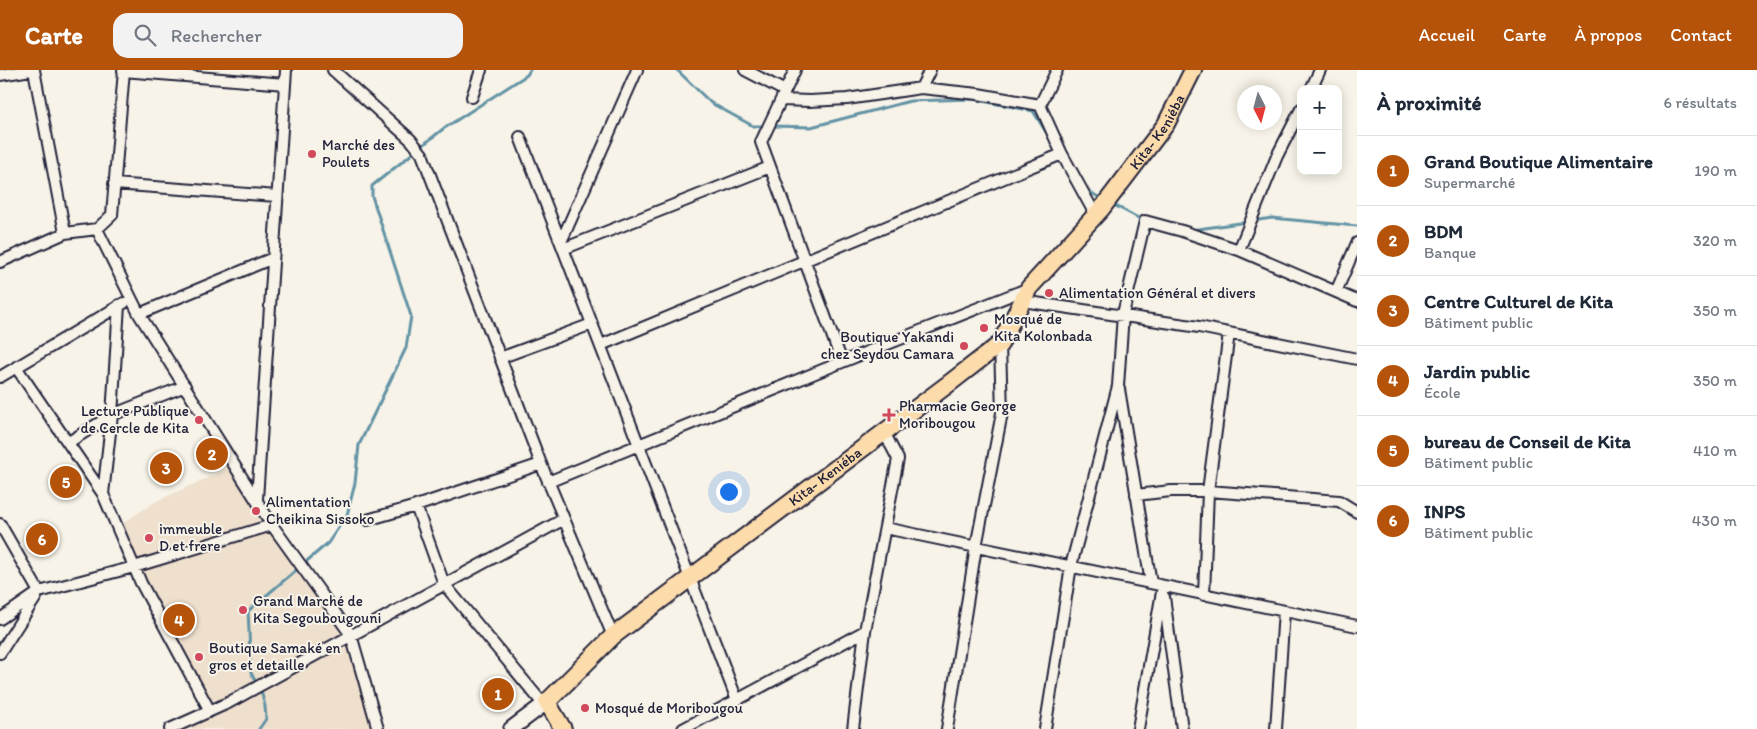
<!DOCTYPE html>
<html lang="fr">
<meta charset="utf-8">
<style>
:root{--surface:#fff;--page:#f2f2f3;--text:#1f2937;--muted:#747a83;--line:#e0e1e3;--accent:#b45309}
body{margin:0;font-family:Itim,sans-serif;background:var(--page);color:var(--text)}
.controls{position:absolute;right:15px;top:15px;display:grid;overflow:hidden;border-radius:10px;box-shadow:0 2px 12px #0003}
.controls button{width:45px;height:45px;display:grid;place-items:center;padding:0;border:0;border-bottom:1px solid var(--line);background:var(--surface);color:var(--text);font:25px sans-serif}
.compass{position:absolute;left:1237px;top:15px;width:45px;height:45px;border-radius:50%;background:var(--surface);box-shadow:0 2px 12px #0003;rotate:174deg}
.you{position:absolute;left:728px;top:421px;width:18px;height:18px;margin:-12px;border:4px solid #fff;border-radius:50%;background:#1a73e8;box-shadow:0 0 0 8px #1a73e833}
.badge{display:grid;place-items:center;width:32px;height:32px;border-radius:50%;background:var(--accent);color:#fff;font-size:16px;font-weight:700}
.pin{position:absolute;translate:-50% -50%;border:2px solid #fff;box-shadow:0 1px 5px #0006}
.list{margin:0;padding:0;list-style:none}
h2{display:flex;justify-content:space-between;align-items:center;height:65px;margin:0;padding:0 20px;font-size:21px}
h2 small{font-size:16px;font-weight:400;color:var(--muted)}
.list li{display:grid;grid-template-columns:32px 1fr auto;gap:15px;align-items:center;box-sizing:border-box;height:70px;padding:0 20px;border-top:1px solid var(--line)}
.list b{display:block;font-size:19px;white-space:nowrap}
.list p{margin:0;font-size:16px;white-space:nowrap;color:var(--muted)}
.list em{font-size:16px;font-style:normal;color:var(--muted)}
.icon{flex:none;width:28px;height:28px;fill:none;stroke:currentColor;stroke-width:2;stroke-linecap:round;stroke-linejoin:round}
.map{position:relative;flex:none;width:1357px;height:659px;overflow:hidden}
header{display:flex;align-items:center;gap:30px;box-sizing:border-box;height:70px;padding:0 25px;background:var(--accent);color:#fff}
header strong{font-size:24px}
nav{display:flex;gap:28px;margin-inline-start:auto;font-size:18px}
.search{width:350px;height:45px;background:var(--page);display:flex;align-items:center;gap:12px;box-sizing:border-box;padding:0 18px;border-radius:15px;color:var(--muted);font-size:19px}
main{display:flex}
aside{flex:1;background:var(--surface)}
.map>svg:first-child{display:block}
.built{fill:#efe0cd}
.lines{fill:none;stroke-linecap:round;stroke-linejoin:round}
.stream{stroke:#6493a5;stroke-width:3}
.street-casing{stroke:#22223b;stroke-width:14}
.secondary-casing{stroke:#22223b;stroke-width:18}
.primary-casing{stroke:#22223b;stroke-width:20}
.street{stroke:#f7f3e8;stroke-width:10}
.secondary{stroke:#f7f3e8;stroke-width:14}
.primary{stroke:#fddcac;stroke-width:16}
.poi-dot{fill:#d1495b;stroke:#f7f3e8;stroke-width:2}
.labels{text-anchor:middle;stroke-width:4;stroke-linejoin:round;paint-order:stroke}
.street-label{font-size:15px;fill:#22223b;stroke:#f7f3e8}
.poi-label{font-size:15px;fill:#22223b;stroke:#f7f3e8;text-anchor:start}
</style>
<header>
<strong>Carte</strong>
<div class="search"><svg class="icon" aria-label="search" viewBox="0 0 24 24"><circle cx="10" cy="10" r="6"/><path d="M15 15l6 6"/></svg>Rechercher</div>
<nav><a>Accueil</a><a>Carte</a><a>À propos</a><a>Contact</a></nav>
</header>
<main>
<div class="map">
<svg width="1357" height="659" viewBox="0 0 1357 659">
<rect width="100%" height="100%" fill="#f7f3e8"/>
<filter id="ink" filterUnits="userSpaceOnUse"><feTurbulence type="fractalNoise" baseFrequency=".02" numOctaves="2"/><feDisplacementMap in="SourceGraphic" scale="10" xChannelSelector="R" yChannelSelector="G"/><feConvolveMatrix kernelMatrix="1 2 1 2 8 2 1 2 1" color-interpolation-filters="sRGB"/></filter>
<g filter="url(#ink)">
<path class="built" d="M235 395 349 567 371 659H189L210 641 117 457 155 432Z"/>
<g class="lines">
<path class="stream" d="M677 0 711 33 753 56H766
M772 56 811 57 910 31 972 29 1033 41 1049 67
M1088 121 1102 129
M1112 134 1144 151
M1253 151 1272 148 1357 156
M1191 160 1247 152
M259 659 266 649 265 636 262 624 251 603 248 541 328 473 347 445 355 413 359 375 406 278 411 246 372 126V116L443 59 527 5 530 0"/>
<g class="street-casing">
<path id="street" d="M34 0 65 163
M333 0 411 70 422 84 541 394 613 566
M745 0 785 21
M795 0 761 72 842 292
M123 1 285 14
M0 5 31 0
M921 18 930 0
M1311 19 1320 0
M472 27 481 0
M781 30 810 31 847 29 921 18 978 24 1040 35 1062 84 1096 146
M1040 35 1057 0
M520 67 737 630
M114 114 277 126
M97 159 139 244 272 455 351 565 378 659
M561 172 637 0
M563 179 770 97
M1239 180 1277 86 1301 39
M0 192 65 163 97 159 112 145 124 0
M1336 222 1357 173
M1022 231 1199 257 1357 289
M139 244 273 188
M601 275 1062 84
M500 288 592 254
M16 297 103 424 141 513 210 641
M0 307 124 233
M1119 319 1151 513
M69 372 112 345 185 316
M548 412 842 292 1029 218
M103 424 112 345 119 235
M1136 425 1171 421H1208L1339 431 1357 442
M257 429 286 0
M416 436 444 514 544 635
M367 450 416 436 541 394
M0 454 39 522
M885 458 1357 556
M1204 525 1208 421 1229 263
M1164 527 1182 659
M0 549 39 522 134 497 272 455
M0 583 36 527
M170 659 228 633 564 449
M683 659 865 561
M853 659 865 561 898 389 884 362
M947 659 976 477 1002 343 1000 274
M1045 659 1071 496 1118 316 1123 244 1145 151 1182 161 1239 180 1357 231
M1138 659 1163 516
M1276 659 1284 541"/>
</g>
<g class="secondary-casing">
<path id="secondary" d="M511 659 547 632"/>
</g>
<g class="primary-casing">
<g id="primary">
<path id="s1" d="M563 659 547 632 613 566 951 312 1000 274 1029 218 1102 138 1166 54 1193 0"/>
</g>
</g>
<use href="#street" class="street"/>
<use href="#secondary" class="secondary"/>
<use href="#primary" class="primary"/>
</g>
</g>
<g class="poi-dot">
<circle cx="312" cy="84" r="5"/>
<circle cx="1049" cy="223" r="5"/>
<circle cx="984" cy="258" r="5"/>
<circle cx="964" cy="276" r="5"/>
<path d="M886.5 337.5h5v5h5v5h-5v5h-5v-5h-5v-5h5z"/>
<circle cx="199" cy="350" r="5"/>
<circle cx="256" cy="441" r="5"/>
<circle cx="149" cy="468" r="5"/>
<circle cx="243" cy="540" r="5"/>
<circle cx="199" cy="587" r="5"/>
<circle cx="585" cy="638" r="5"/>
</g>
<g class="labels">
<g class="street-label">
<text dy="5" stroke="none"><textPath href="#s1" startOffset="875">Kita- Keniéba</textPath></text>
<text dy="5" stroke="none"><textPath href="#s1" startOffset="390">Kita- Keniéba</textPath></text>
</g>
<g class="poi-label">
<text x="322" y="80">Marché des<tspan x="322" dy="17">Poulets</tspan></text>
<text x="1059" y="228">Alimentation Général et divers</text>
<text x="994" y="254">Mosqué de<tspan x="994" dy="17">Kita Kolonbada</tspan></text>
<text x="954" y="272" text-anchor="end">Boutique Yakandi<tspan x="954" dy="17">chez Seydou Camara</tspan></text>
<text x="899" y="341">Pharmacie George<tspan x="899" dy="17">Moribougou</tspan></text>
<text x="189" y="346" text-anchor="end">Lecture Publique<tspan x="189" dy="17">de Cercle de Kita</tspan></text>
<text x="266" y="437">Alimentation<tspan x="266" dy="17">Cheikina Sissoko</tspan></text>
<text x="159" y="464">immeuble<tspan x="159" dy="17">D et frere</tspan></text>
<text x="253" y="536">Grand Marché de<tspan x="253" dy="17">Kita Segoubougouni</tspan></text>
<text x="209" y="583">Boutique Samaké en<tspan x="209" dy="17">gros et detaille</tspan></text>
<text x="595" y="643">Mosqué de Moribougou</text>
</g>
</g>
</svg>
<div class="controls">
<button>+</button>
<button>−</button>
</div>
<svg class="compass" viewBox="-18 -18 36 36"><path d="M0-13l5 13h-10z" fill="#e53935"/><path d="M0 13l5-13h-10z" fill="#747a83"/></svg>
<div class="you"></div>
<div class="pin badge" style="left:498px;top:624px">1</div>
<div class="pin badge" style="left:212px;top:384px">2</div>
<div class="pin badge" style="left:166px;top:398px">3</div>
<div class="pin badge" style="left:179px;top:550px">4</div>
<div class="pin badge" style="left:66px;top:412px">5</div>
<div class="pin badge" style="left:42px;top:469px">6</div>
</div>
<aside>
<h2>À proximité<small>6 résultats</small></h2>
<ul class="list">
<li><span class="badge">1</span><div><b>Grand Boutique Alimentaire</b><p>Supermarché</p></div><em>190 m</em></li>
<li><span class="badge">2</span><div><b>BDM</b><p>Banque</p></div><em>320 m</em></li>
<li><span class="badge">3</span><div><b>Centre Culturel de Kita</b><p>Bâtiment public</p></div><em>350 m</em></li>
<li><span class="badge">4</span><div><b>Jardin public</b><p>École</p></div><em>350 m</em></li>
<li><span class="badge">5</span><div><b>bureau de Conseil de Kita</b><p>Bâtiment public</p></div><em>410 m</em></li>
<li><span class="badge">6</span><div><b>INPS</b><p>Bâtiment public</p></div><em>430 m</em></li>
</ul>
</aside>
</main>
